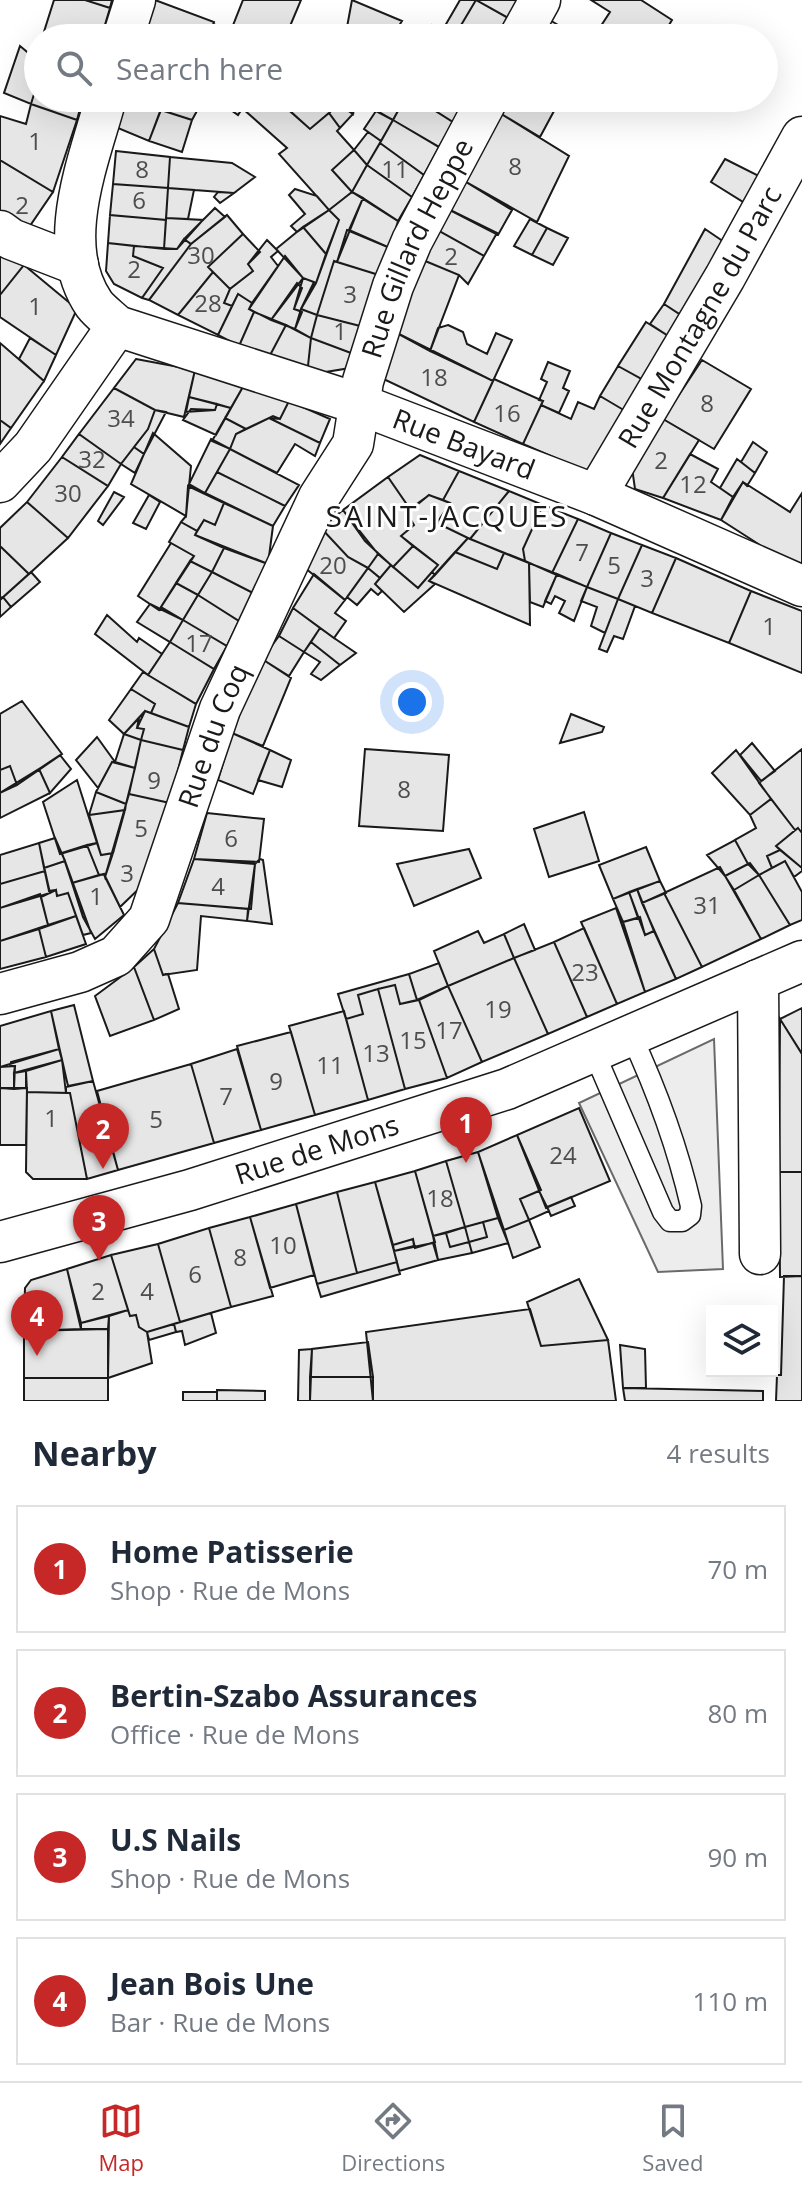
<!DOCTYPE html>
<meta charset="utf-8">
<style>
:root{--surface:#fff;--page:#f6f6f7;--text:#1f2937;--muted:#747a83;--line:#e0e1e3;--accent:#c62828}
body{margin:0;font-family:"Open Sans",sans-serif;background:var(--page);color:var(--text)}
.controls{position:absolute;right:24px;bottom:24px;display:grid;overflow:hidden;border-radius:0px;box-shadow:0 8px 32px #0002}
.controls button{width:72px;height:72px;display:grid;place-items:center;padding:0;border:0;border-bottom:2px solid var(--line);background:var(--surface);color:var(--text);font:40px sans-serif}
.you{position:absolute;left:412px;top:702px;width:28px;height:28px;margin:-20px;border:6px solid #fff;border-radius:50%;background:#1a73e8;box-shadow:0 0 0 12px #1a73e833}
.badge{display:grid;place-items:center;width:52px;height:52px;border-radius:50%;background:var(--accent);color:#fff;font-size:26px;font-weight:700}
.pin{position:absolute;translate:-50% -66px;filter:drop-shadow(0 2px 4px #0008)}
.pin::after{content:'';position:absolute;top:42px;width:28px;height:24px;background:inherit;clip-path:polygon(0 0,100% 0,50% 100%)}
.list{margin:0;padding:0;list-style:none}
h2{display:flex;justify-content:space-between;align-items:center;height:104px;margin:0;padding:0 32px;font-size:34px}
h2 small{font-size:26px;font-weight:400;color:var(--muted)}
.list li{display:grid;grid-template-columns:52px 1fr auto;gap:24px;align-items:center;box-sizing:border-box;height:128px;margin:0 16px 16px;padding:0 16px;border:2px solid var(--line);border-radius:0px}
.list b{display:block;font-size:30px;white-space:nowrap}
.list p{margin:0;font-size:26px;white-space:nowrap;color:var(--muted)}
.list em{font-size:26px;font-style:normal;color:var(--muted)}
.icon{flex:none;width:44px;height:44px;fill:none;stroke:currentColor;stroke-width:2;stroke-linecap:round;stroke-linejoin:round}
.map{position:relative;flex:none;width:802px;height:1401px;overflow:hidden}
.search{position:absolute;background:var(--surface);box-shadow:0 8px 32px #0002;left:24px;right:24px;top:24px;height:88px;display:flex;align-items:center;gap:20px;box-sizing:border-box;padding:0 28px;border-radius:44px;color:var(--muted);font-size:30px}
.sheet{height:680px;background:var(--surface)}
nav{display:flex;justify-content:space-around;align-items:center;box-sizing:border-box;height:112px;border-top:2px solid var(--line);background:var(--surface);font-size:22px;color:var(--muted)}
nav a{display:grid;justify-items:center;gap:4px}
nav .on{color:var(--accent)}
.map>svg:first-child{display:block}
.built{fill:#ededed;stroke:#6a6a6a;stroke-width:2}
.building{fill:#e6e6e6;stroke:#1a1a1a;stroke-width:2}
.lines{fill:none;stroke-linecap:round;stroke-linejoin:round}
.lane-casing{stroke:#1a1a1a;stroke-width:23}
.street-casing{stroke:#1a1a1a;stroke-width:43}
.lane{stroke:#fff;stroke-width:20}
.street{stroke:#fff;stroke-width:40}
.labels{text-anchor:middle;stroke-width:6;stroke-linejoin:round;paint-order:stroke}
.number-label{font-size:24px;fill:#4d4d4d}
.street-label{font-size:28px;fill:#1a1a1a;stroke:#fff}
.neighbourhood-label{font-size:30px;letter-spacing:2px;fill:#1a1a1a;stroke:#fff}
</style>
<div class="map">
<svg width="802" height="1401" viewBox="0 0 802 1401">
<rect width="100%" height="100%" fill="#fff"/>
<path class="built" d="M714 1039 723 1269 658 1272 579 1103Z"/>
<path class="building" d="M54 0H85L110 8 101 38H42Z
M85 0H112L110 8Z
M155 0 214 22 208 38H164L145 30Z
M243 0H301L285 38H228Z
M352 0 402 21 391 38H345Z
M460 0H476L454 37 442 31Z
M476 0H521L510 19Z
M476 0 510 19 499 38 454 37Z
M591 0H641L672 20 661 38H593L610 12Z
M548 19 580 38H538Z
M214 24 228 33V38H208Z
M432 25 454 37 453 38H425Z
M20 46 38 61V81L31 104 4 93Z
M38 81V98H83L77 120 31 104Z
M121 98H165L149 141 113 126Z
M165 98H204L192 120 161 110Z
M214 98H249L238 115Z
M249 98H275L310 129 329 113 340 128 337 131 354 150 332 170 352 192 329 210 279 154 287 148 242 108Z
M299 98H311L330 112 310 129 289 110Z
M337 98H356L353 114 337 103Z
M371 98H405L393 120 367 105Z
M405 98H415L453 122 439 147 393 120Z
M415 98H466L453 122Z
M505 98H561L540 137 498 112Z
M337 103 353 114 340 128 329 113Z
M31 104 77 120 53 192 0 160V116L26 124Z
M161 110 192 120 182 152 149 141Z
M376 111 393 120 381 141 364 129Z
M498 112 569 156 537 222 461 179Z
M393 120 439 147 424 175 380 143Z
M368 132 381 141 367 165 354 150Z
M380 143 424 175 412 197 367 165Z
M354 150 367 165 352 192 332 170Z
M116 151 170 157 168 188 113 184Z
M170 157 232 163 255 177 234 193 168 188Z
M725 159 763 178 748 205 711 182Z
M0 160 53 192 23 236 0 220Z
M367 165 412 197 398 221 352 192Z
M461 179 512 210 498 235 444 207Z
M113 184 168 188 166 220 110 215Z
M168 188 194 190 188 219 166 218Z
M295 189 317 196 329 210 297 232 291 226 305 214 289 195Z
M218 192 234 193 220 203 214 197Z
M352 192 363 198 337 262 334 261 317 315 301 309 316 283 339 220 329 210Z
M363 198 398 221 390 248 349 230Z
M444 207 497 233 484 256 434 228Z
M215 208 225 217 191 244 184 239Z
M329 210 339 220 326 254 303 227Z
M110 215 166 220 164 249 108 243Z
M227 215 243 234 208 267 213 272 178 315 149 300 191 244Z
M166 218 203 220 177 249H164Z
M530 219 547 228 532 255 514 246Z
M303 227 326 254 316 283 303 278 276 249Z
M434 228 484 256 468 284 459 275 418 258Z
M547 228 568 238 553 265 532 255Z
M705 229 730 246 687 319 664 304Z
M347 230 390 248 382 276 337 262Z
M243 234 260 252 248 264 253 271 230 289 208 267Z
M184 239 191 244 149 300 142 298 163 268 133 256 134 246 177 249Z
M267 240 278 251 271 257 278 266 252 303 238 294 232 306 224 303 230 289 253 271 248 264Z
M108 243 134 246 133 256 163 268 142 298 114 284 106 271Z
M0 247 24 265 0 295Z
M285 256 303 278 271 320 249 309Z
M418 258 459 275 430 351 393 331Z
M334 261 382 276 368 328 317 315Z
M24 265 77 309 56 355 0 317V295Z
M213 272 230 289 224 303 232 306 218 335 178 315Z
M303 278 314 282 300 311 294 309Z
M297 283 302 288 294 309 302 312 295 329 271 320Z
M238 294 252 303 249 309 254 312 239 346 218 335Z
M664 304 687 319 673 339 650 324Z
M301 309 317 315 311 338 295 329Z
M254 312 286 325 268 359 239 346Z
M317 315 368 328 359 356 311 338Z
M646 322 673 339 645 381 618 366Z
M286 325 311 338 307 375 268 359Z
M448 325 463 332 467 344 487 354 496 333 512 340 493 381 430 351 438 328Z
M393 331 493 381 474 422 375 375Z
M30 338 56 355 44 381 19 359Z
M311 338 359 356 356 367 307 375Z
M0 343 44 381 11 428 0 420Z
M136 359 195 370 184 417 155 410 114 388Z
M702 360 751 389 714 449 663 419Z
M548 362 570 371 563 388 569 391 559 413 541 405 543 401 539 400 547 382 541 379Z
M618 366 645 381 627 412 600 396Z
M195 370 244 385 231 408 189 397Z
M494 379 543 401 523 444 474 422Z
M244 385 289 401 280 419 273 416 246 429 225 418Z
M114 388 155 410 148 429 121 464 79 434Z
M600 396 627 412 590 473 523 444 541 405 571 419 578 402 594 409Z
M189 397 217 404 215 410 186 412Z
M289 401 330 419 320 443 269 418 280 419Z
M217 404 231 408 216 435 183 420 191 409 215 410Z
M155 410 166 412 144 454 134 447 148 429Z
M225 418 246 429 236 434 230 449 212 441Z
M269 418 320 443 315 456 295 444 277 473 230 449 236 434Z
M663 419 699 440 663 498 635 489 632 468Z
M0 420 11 428 0 444Z
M153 433 191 466 186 516 131 484Z
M79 434 121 464 108 486 62 457Z
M211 439 230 449 205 493 189 484Z
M753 442 767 452 755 473 741 462Z
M134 447 144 454 135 473 121 464Z
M230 449 299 485 285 506 217 472Z
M690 454 718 469 711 482 733 497 721 520 663 498Z
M420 455 459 471 443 500 429 495 410 509 388 477Z
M62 457 108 486 68 538 27 502Z
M737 459 755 473 747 486 743 482 733 497 720 488Z
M459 471 509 491 470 539 437 523 450 503 443 500Z
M217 472 285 506 273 526 205 493Z
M388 477 410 509 407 513 414 525 401 536 413 546 393 567 365 541 343 510Z
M743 482 790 512 802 493V572L721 520Z
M188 486 224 503 215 525 204 520 197 531 181 522 186 516Z
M509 491 543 505 523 549 525 561 470 539Z
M114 492 124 497 103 525 98 521Z
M149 495 160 502 146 529 133 523Z
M429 495 450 503 437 523 468 538 435 575 432 572 438 565 401 536 414 525 407 513Z
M27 502 68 538 29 574 0 546V528Z
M224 503 273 526 268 564 195 535 204 520 215 525Z
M543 505 578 519 552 573 525 561 523 549Z
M343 510 378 554 368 568 348 557 321 528Z
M578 519 611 533 587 587 552 573Z
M181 522 197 531 195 535 224 548 212 572 190 561 194 556 169 542Z
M321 528 348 557 368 568 345 600 300 564Z
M611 533 642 545 618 599 587 587Z
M468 538 504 553 497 569 455 552Z
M171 543 194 556 159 610 138 596Z
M642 545 676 558 652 613 618 599Z
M0 546 29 574 1 599 0 598Z
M413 546 438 565 418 588 393 567Z
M224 548 268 564 253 593 212 572Z
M455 552 497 569 504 553 529 563 530 625 429 581Z
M378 554 391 565 380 578 368 568Z
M676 558 751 591 729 643 652 613Z
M190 561 212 572 198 595 176 583Z
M529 563 557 574 543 607 530 602Z
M391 565 418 588 432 572 435 575 429 581 435 584 404 612 375 584Z
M368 568 380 578 375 584 382 591 378 595 371 589 357 605 347 597Z
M31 572 40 582 11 607 3 597Z
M212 572 253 593 239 621 198 595Z
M314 574 345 600 335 613 346 621 334 638 293 608Z
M557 574 587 587 574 621 559 613 565 601 555 596 551 604 545 601Z
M176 583 198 595 183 620 161 607Z
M587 587 618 599 605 633 591 626 597 607 581 601Z
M751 591 802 611V673L729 643Z
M198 595 239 621 227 646 183 620Z
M3 597 11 607 0 617V598Z
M618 599 635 606 623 639 614 636 607 652 599 649Z
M150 604 183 620 170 642 137 622Z
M293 608 320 628 304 652 279 636Z
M107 615 137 642 139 638 162 654 148 675 95 634Z
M183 620 227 646 214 669 170 642Z
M320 628 334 638 356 653 340 665 311 642Z
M279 636 304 652 289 676 262 659Z
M170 642 214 669 196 704 148 675Z
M311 642 340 665 321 680 311 674 320 662 304 652Z
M262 659 291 678 263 746 232 733Z
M143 672 196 704 189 727 151 713 155 704 131 689Z
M131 689 155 704 151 713 145 711 124 734 109 720Z
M22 701 62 754 17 785 10 766 0 770V714Z
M145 711 189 727 183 750 141 740 144 729 137 728Z
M571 714 604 727 602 732 560 743Z
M139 718 137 728 144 729 141 740 124 734Z
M232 733 270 750 253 794 218 780Z
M124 734 141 740 135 768 115 762Z
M97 737 115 762H112L98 788 76 760Z
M141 740 183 750 170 803 129 794Z
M752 743 775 771 761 781 740 755Z
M365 749 449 755 443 831 359 826Z
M802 749V833L798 828 795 830 759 783Z
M270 750 291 760 282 787 258 780Z
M736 750 771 799 750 815 712 773Z
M60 755 71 769 50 793 39 769Z
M112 762 135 768 126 804 96 792Z
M10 766 17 785 0 793V770Z
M39 769 50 793 0 818V793Z
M77 780 97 843 60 854 43 802Z
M96 792 126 804 125 810 89 815Z
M129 794 170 803 147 881 120 907 105 877Z
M771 799 795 830 798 828 776 846 780 850 767 856 772 868 759 875 748 864 735 840 756 828 750 815Z
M125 810 113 853 101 855 89 815Z
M584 812 599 861 549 877 534 829Z
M207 813 264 819 259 862 194 859Z
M798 828 802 833V868L776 846Z
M55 838 65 861 44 868 39 843Z
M735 840 748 864 725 876 707 855Z
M39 843 45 871 0 884V855Z
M97 843 101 855 113 853 105 877 104 874 99 875 87 845Z
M87 845 99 875 72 883 62 853Z
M646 847 660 881 613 899 599 865Z
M469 849 481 878 414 906 397 864Z
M780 850 802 868V871L794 877 785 861 772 868 767 856Z
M194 859 255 864 251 909 178 903Z
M260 859 263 860 272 924 247 921 255 864Z
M65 861 91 933 83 935 68 893 57 896 56 890 49 891 44 868Z
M785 861 802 892V920L790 925 759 875Z
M750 863 759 875 734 890 725 876Z
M720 867 761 939 702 967 664 893Z
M45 871 50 893 0 908V884Z
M104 874 124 915 95 939 83 917 72 883Z
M759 875 790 925 761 939 734 890Z
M660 881 666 893 642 903 637 889Z
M637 889 654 931 645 935 629 892Z
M56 890 57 896 68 893 76 916 48 925 41 897Z
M629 892 638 918 623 922 613 899Z
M664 893 702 967 676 979 642 903Z
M40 894 48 925 0 941V908Z
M178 903 248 909 247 921 201 916 197 970 163 975 154 949Z
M616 908 645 992 617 1004 581 922Z
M76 916 86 944 46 957 39 929Z
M640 917 645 935 654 931 676 979 645 992 623 922Z
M524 924 535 950 514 958 504 934Z
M584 928 617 1004 587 1017 554 942Z
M39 929 46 957 0 969V941Z
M478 931 484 943 504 934 514 958 448 986 434 951Z
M554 942 587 1017 548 1034 514 958Z
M154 949 163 975 168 974 179 1009 154 1020 134 967Z
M514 958 548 1034 482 1062 448 986Z
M439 963 448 986 417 1000 409 974Z
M134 967 154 1020 110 1036 95 996Z
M409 974 417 1000 400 1004 395 985 378 989 358 995 363 1014 346 1019 338 994Z
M395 985 400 1004 419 1000 447 1078 405 1089 378 989Z
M448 986 482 1062 447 1078 419 1000Z
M378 989 405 1089 368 1100 346 1019 363 1014 358 995Z
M74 1005 93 1081 68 1086 51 1011Z
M802 1008V1054L780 1019Z
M51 1011 59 1049 0 1067V1026Z
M344 1011 368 1100 315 1115 289 1026Z
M780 1019 802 1054V1172H779Z
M291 1032 315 1115 261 1130 237 1046Z
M59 1049 62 1060 14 1073 15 1066H10L11 1062Z
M237 1049 261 1130 214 1143 191 1064Z
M62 1060 66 1093 27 1092 26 1071Z
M191 1064 214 1143 118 1170 97 1091Z
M15 1066 14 1089 0 1088V1067Z
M26 1071V1088L14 1089V1073Z
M93 1081 118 1170 87 1179 70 1093H66V1087Z
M0 1088H27L26 1145H0Z
M27 1092 70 1093 87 1179H33L26 1172Z
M579 1108 610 1181 546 1208 517 1135Z
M517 1135 541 1190 520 1199 529 1220 504 1230 478 1152Z
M478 1152 498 1218 465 1227 446 1161Z
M446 1161 465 1227 433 1236 415 1171Z
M415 1171 435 1242 415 1248 413 1239 393 1245 375 1182Z
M779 1172H802V1276L780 1277Z
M375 1182 397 1262 357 1273 337 1192Z
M539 1191 549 1211 529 1220 520 1199Z
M337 1192 357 1273 317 1284 296 1204Z
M571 1197 575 1206 551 1216 547 1207Z
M296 1204 314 1275 270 1288 250 1217Z
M250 1217 273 1296 231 1307 209 1228Z
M498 1218 508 1243 472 1253 469 1242 487 1237 483 1222Z
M529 1220 540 1247 513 1258 504 1230Z
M483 1222 487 1237 469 1242 465 1227Z
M465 1227 469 1242 450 1247 446 1233Z
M209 1228 231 1307 180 1322 158 1244Z
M446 1233 450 1247 469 1242 472 1253 438 1260 433 1236Z
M413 1239 414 1246 394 1251 393 1245Z
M433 1243 438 1260 399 1271 394 1251Z
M158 1244 180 1322 147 1332 139 1327 136 1315 130 1316 111 1255Z
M111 1255 128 1310 81 1323 67 1269Z
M397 1262 400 1274 321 1297 317 1284Z
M67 1269 81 1329 24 1331 25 1288 31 1280Z
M784 1276H802V1401H776L777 1375H781Z
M579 1279 608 1340 541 1346 527 1302Z
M530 1309 541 1346 608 1340 616 1401H373L366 1332Z
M128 1310 130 1316 136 1315 139 1327 147 1332 152 1363 108 1378 109 1316Z
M211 1313 216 1333 185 1345 182 1331 176 1332 174 1324Z
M109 1316 108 1329H81V1323Z
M174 1324 176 1332 149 1340 147 1332Z
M108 1329V1378H24V1331Z
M368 1342 373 1377H310L312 1349Z
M620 1345 645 1349 646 1388H623Z
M312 1349 310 1401H298L299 1350Z
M310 1377H373V1401H310Z
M24 1378H108V1401H24Z
M623 1388 763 1391V1401H625Z
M217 1390 265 1391V1401H217Z
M183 1392H217V1401H183Z"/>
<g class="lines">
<g class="lane-casing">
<path id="lane" d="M593 1050 663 1212 670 1221H682L690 1215 691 1206C677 1145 657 1091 631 1035"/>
</g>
<g class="street-casing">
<g id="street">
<path d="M123 38 135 0"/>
<path d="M519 38 540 0"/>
<path id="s1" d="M106 98C89 161 53 244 94 304 100 312 110 319 117 326L359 404 596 495 802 586"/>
<path d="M0 231 11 239 78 265"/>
<path d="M0 482 33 447 117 326"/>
<path id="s2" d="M596 495 725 277 802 137"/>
<path d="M758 980 760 1254"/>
<path id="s3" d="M0 994 80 972 116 956 149 919 220 709 319 497 353 444 363 381 393 286 412 241 488 98"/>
<path id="s4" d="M0 1242 190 1190 507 1089 802 961"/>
</g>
</g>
<use href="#lane" class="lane"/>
<use href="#street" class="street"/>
</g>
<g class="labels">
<g class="number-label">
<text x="35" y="150">1</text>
<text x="515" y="175">8</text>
<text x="142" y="178">8</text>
<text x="395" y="178">11</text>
<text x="139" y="209">6</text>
<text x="22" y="214">2</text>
<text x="201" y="264">30</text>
<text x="451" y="265">2</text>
<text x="134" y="278">2</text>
<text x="350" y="303">3</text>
<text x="208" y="312">28</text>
<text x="35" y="315">1</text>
<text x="340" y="340">1</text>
<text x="434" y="386">18</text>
<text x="707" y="412">8</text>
<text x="507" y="422">16</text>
<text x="121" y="427">34</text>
<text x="92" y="468">32</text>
<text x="661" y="469">2</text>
<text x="693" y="493">12</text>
<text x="68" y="502">30</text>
<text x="582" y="561">7</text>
<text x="333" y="574">20</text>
<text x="614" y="574">5</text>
<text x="647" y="587">3</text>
<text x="769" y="635">1</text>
<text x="199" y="652">17</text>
<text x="154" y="789">9</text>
<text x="404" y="798">8</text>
<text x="141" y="837">5</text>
<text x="231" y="847">6</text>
<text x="127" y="882">3</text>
<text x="218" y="895">4</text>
<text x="96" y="905">1</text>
<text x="707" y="914">31</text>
<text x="585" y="981">23</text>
<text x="498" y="1018">19</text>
<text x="449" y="1039">17</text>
<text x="413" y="1049">15</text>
<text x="376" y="1062">13</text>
<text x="330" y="1074">11</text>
<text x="276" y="1090">9</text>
<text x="226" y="1105">7</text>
<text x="51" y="1127">1</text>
<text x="156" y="1128">5</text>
<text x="563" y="1164">24</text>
<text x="440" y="1207">18</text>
<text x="283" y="1254">10</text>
<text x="240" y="1266">8</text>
<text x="195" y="1283">6</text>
<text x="98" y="1300">2</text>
<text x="147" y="1300">4</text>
</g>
<g class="street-label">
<text dy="10" stroke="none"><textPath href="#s3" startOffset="898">Rue Gillard Heppe</textPath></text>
<text dy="10" stroke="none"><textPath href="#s2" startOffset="206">Rue Montagne du Parc</textPath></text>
<text dy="10" stroke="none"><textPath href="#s1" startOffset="612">Rue Bayard</textPath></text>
<text dy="10" stroke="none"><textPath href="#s3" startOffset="366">Rue du Coq</textPath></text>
<text dy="10" stroke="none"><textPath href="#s4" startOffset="330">Rue de Mons</textPath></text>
</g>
<g class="neighbourhood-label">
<text x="447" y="527">SAINT-JACQUES</text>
</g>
</g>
</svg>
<div class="controls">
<button><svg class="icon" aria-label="layers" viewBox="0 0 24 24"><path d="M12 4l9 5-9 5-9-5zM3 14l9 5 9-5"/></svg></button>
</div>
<div class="you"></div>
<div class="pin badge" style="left:466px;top:1163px">1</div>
<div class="pin badge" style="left:103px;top:1169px">2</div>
<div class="pin badge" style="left:99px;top:1261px">3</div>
<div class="pin badge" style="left:37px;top:1356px">4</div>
<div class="search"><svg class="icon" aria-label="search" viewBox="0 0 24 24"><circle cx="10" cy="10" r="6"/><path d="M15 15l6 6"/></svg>Search here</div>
</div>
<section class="sheet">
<h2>Nearby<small>4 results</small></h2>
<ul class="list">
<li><span class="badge">1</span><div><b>Home Patisserie</b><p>Shop · Rue de Mons</p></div><em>70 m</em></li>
<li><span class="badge">2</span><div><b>Bertin-Szabo Assurances</b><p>Office · Rue de Mons</p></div><em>80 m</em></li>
<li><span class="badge">3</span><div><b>U.S Nails</b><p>Shop · Rue de Mons</p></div><em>90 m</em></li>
<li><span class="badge">4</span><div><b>Jean Bois Une</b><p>Bar · Rue de Mons</p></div><em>110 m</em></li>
</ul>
</section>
<nav>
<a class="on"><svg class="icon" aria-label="map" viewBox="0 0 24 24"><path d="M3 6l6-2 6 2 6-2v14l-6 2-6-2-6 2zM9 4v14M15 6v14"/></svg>Map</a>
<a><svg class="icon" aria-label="directions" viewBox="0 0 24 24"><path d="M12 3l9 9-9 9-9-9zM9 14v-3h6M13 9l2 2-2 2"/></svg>Directions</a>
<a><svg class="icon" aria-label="saved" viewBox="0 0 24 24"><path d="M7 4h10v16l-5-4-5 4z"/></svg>Saved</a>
</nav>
